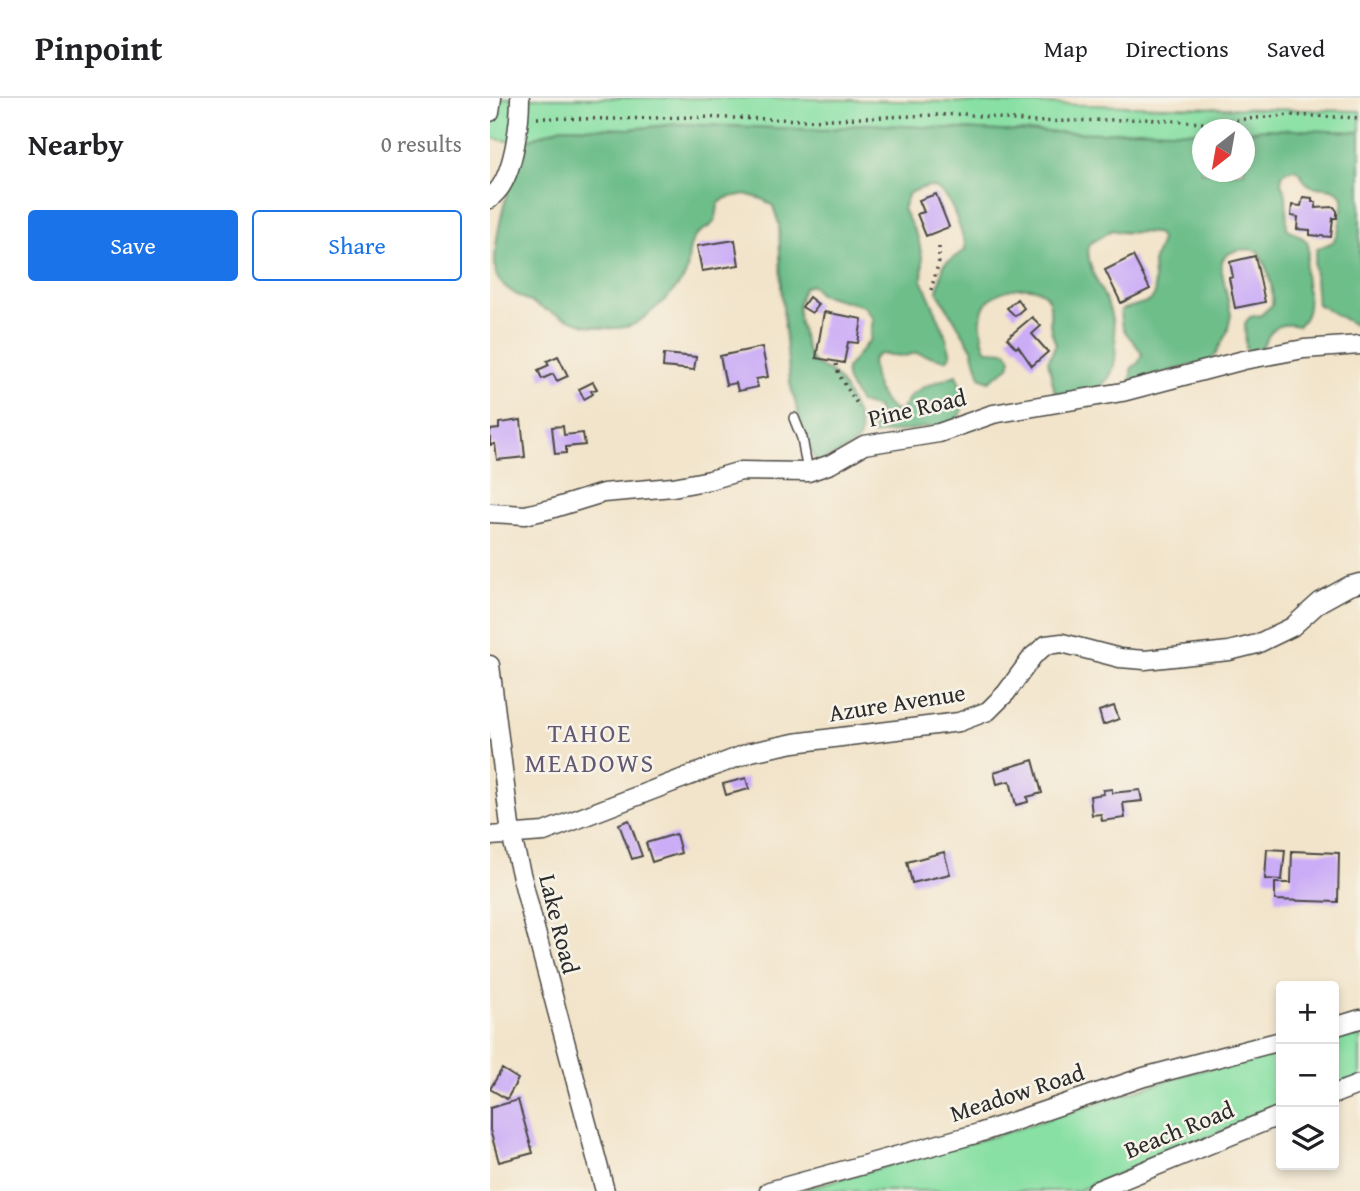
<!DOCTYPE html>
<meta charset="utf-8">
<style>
:root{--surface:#fff;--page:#f2f2f2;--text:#202124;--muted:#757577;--line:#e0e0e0;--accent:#1a73e8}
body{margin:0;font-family:"Gentium Book Plus",serif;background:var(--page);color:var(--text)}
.controls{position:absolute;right:21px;bottom:21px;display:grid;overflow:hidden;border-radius:7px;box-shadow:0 4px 10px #0003}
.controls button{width:63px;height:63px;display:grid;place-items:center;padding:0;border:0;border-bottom:2px solid var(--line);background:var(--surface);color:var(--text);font:35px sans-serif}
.compass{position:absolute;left:702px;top:21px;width:63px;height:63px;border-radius:50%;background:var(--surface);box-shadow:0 4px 10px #0003;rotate:211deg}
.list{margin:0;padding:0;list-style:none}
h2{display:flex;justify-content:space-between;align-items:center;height:91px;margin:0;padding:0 28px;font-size:30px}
h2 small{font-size:23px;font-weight:400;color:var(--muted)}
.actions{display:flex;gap:14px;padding:21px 28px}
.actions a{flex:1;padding:16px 0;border:2px solid var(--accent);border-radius:7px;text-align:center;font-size:24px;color:var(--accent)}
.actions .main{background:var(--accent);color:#fff}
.icon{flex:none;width:38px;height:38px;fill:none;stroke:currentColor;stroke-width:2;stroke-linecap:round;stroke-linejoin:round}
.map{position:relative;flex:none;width:870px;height:1093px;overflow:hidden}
header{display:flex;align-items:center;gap:42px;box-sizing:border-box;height:98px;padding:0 35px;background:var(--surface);border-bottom:2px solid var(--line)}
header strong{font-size:33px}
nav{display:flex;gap:38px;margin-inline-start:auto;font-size:24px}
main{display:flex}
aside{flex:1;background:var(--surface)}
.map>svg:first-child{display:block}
.green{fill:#89e0a4;stroke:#5a8668;stroke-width:2}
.forest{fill:#6ebe8a;stroke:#4c745a;stroke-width:2}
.building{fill:#cbacf7}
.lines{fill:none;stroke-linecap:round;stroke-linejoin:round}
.lane-casing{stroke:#494743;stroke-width:12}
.street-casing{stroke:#494743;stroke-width:21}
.path{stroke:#494743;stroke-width:3.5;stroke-dasharray:2 5;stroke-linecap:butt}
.lane{stroke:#fff;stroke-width:9}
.street{stroke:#fff;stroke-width:18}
.labels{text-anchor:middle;stroke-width:5;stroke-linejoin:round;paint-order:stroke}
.street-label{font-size:24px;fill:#2b2b2b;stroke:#f7f3e8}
.neighbourhood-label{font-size:26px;letter-spacing:2px;fill:#635872;stroke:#f7f3e8}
</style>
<header>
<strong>Pinpoint</strong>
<nav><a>Map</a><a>Directions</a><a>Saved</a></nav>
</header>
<main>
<aside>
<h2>Nearby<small>0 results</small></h2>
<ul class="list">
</ul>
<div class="actions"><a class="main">Save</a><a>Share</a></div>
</aside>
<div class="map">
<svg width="870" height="1093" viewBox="0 0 870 1093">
<rect width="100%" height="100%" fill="#f7f3e8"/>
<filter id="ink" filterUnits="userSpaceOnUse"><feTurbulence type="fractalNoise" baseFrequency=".0143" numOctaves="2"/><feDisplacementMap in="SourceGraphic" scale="14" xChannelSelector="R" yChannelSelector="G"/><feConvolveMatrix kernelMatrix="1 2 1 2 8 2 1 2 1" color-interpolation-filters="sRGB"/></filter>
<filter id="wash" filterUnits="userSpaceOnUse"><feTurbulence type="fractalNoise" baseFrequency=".00686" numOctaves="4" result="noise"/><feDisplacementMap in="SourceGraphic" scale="28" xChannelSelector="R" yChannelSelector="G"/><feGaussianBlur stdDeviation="1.57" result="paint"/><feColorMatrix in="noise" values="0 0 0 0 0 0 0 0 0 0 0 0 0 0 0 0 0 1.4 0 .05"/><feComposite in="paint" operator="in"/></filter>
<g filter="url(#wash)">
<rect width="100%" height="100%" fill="#f2e4ca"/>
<path class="green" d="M0 0H273L870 13V34L775 31 755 34 754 32H712V34L648 32 613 35 509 33 374 26 335 32 188 26 140 31 72 29 30 45 0 40Z
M870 931V980L844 990V938Z
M791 952V1009L587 1093H307L508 1037 694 977Z"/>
<path class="forest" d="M188 26 335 32 374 26 509 33 613 35 648 32 712 34V74H754L755 34 775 31 870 34V230L827 206 824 166 827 151 843 144 849 132 853 100C842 80 819 101 810 74L805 71 796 73 792 77 791 85 796 97 797 130C803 135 816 139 818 147 820 156 814 166 815 175 816 194 825 213 808 228 786 223 781 231 772 250L760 253 756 251 755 225 760 219 771 217 782 207C784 188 778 170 768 153 754 150 732 151 731 169L741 217 737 235 722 262 641 283V271L649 264 652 256C645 241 627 234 631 212L660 203 665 196 663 165 671 142 668 136C653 131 638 138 622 132L599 146C594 169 614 192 620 213 627 240 634 287 598 292 587 294 575 297 565 295L558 263 566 246C563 239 560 232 560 224 560 215 562 206 556 198 545 183 512 191 500 201 489 210 490 225 492 237 493 243 493 247 497 252L516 253 521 260 519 269 499 283 490 279 482 251 447 193 454 166 475 152V145C469 129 461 92 441 89 434 88 425 93 419 95L413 111 428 140 433 163 432 182 454 233 461 257 456 262 426 255 414 258 389 256 382 262C383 281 389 309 410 314L421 297 436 288 466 277C474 293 478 317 460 326L383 337 381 335 390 321 388 310 370 305 356 281V271L380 242 383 221 374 208 329 196 322 187 314 189C312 195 308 203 308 210 308 220 316 254 322 262 328 271 338 271 344 277 354 285 376 330 369 341 361 353 339 359 326 364L313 332 300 285 291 189 289 126 283 108 272 101 255 96 236 100 228 106C226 137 214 124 203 142 196 153 200 167 195 178 189 189 179 198 170 206 162 213 149 225 140 228 109 236 80 222 52 210 39 203 10 191 6 176 0 143 23 79 30 45L72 29 140 31Z"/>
<g id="blocks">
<path class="building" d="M446 96 459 129 436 138 427 116 434 114 429 102Z
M813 99 822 100V104H826L825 110 844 109 847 113V120H843L841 139 820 137V132L807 131 808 119 801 118 802 107 811 108Z
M245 142 249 167 212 173 207 148Z
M643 158 660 191 631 205 615 172Z
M765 158 775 204 745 210 739 180 743 179 740 164Z
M319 199 328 206 322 215 312 209Z
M527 201 534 210 525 218 517 210Z
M334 214 372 221 368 245 358 244 354 265 326 260Z
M542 219 551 228 542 236 558 254 542 268 528 248 526 250 517 240Z
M272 249 278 279 266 281 268 289 248 293 246 285 236 287 230 258Z
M174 256 206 259 204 272 173 269Z
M68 258 78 278 67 283 63 276 52 281 48 272 59 267 57 263Z
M103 284 107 291 101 293 103 296 94 301 89 291Z
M31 322 35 359 7 362 5 346 0 347V332L9 331V325Z
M73 328 74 337 93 335 95 347 76 349V355L65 356 62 329Z
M624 608 629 621 613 627 609 613Z
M543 662 552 695 537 699 538 704 526 707 520 683 507 686 504 674Z
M256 680 259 691 236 697 233 686Z
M622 691V695L650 692 652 703 633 705 635 720 612 723 611 716 602 717 600 698 614 696 613 692Z
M139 722 152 758 142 761 129 726Z
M186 736 191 755 162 764 156 745Z
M777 751 795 752 792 782 775 781Z
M802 753 849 755 848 804 785 802V785H801Z
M454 754 460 776 422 785 417 764Z
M12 971 28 981 17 1001 0 991Z
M28 1002 43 1055 9 1064 0 1032V1010Z"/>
</g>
</g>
<g filter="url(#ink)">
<use href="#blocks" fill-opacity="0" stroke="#494743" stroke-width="2"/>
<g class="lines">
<g class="lane-casing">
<path id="lane" d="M304 320 312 340 318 374"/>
</g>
<g class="street-casing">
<path id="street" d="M0 14 2 0
M0 101C3 97 8 93 11 88 24 68 30 24 30 0
M0 415 35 417 61 411 113 395 183 389 220 382 251 373 318 374 341 366 374 347 449 335 503 316 632 294 754 262 814 251 870 247
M0 567 21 736 43 823 115 1093
M0 738 54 734 261 654 304 645 469 624 498 613 516 595 543 558 556 547 572 545 630 560 655 562 739 553 767 546 802 529 830 504 859 488 870 485
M844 929 870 921
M844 996 870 986
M279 1093 489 1035 654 979 791 943
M605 1093 791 1017"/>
</g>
<path class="path" d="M47 20 123 21 203 19 318 22 473 16 542 24 654 21 712 25 800 17 870 20
M441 192 449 163V146
M346 266 349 277 369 309"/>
<use href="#lane" class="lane"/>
<use href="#street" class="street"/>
</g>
</g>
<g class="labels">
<g class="street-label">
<text transform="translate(427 310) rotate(-13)" y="8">Pine Road</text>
<text transform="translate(407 605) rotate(-9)" y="8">Azure Avenue</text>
<text transform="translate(69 826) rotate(76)" y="8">Lake Road</text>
<text transform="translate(527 995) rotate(-18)" y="8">Meadow Road</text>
<text transform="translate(689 1032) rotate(-22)" y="8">Beach Road</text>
</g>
<g class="neighbourhood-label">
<text x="100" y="644">TAHOE<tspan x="100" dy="30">MEADOWS</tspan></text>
</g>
</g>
</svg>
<div class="controls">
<button>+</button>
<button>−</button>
<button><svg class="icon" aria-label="layers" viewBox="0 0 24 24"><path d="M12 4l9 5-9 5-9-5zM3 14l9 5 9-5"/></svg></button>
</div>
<svg class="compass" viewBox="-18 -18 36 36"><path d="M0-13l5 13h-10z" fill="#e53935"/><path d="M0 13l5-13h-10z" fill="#757577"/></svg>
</div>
</main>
